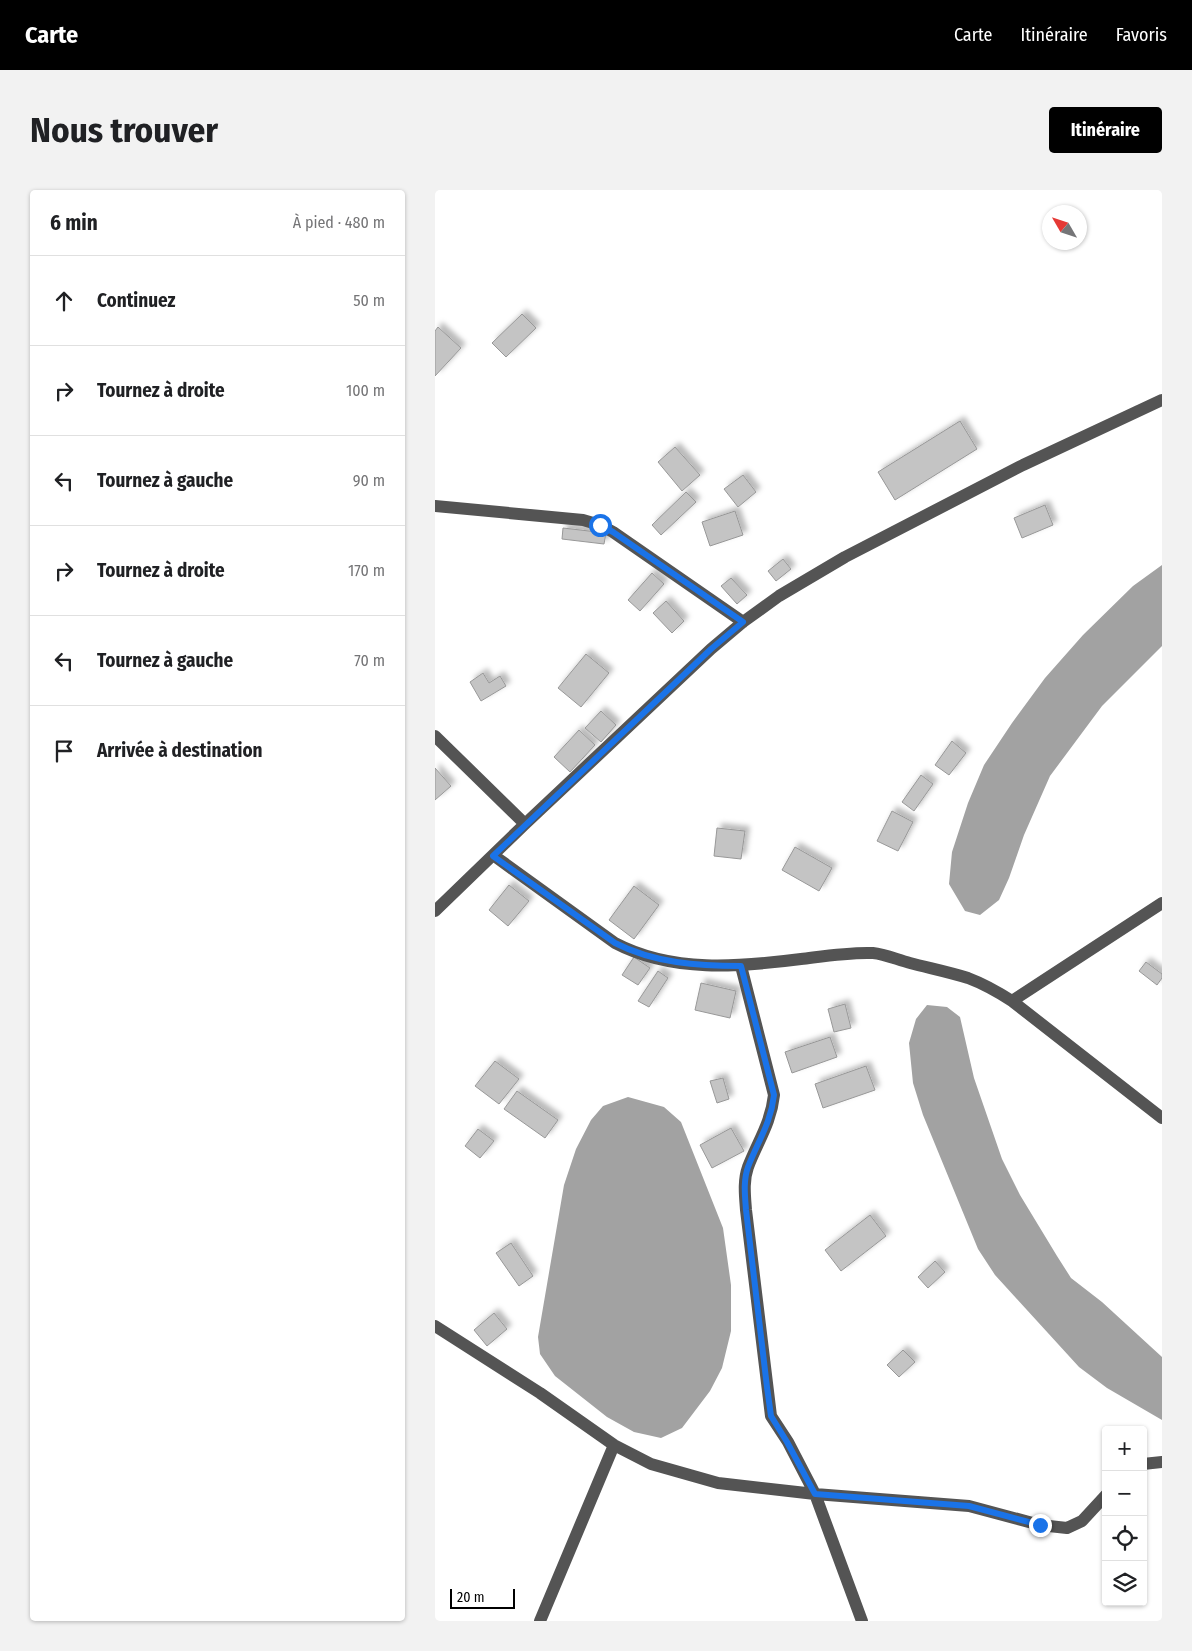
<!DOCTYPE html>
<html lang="fr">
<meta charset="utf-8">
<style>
:root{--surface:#fff;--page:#f2f2f2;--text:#202124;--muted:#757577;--line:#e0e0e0;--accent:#000}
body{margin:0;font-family:"Fira Sans Condensed",sans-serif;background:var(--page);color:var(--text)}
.controls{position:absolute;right:15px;bottom:15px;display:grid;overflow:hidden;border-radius:5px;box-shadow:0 1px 4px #0004}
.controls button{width:45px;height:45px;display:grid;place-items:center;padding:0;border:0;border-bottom:1px solid var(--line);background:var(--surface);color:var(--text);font:25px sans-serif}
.compass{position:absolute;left:607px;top:15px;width:45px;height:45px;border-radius:50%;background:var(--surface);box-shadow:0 1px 4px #0004;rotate:309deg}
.scale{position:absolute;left:15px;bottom:12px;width:65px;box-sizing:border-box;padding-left:5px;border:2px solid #000;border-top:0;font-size:14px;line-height:18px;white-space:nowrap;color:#000;-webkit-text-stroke:4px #fff;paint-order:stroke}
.stop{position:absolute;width:15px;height:15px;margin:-11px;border:4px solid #1a73e8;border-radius:50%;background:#fff}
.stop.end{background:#1a73e8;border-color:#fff;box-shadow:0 1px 5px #0008}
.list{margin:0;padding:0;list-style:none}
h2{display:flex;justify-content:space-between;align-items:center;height:65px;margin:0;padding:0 20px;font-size:21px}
h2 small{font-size:16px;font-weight:400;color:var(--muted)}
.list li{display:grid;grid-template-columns:32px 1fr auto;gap:15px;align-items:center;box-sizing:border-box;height:90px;padding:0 20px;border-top:1px solid var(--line)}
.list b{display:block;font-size:19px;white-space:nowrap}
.list em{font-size:16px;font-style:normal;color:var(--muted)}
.icon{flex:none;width:28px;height:28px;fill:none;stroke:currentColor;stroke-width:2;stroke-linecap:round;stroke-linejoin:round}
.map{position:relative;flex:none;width:727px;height:1431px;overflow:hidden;border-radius:5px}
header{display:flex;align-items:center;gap:30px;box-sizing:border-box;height:70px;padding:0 25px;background:var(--accent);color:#fff}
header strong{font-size:24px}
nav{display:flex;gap:28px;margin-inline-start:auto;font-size:18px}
.intro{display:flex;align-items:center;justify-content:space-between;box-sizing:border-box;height:120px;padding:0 30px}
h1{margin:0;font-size:35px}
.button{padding:12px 22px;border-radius:5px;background:var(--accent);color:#fff;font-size:18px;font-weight:700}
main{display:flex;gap:30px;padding:0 30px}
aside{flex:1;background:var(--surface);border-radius:5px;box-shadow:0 1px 4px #0004}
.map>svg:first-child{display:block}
.water{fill:#a2a2a2}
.building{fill:#c4c4c4;stroke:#989898;filter:url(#shadow)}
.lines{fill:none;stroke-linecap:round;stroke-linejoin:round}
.minor{stroke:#545454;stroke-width:12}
.route{stroke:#1a73e8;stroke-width:6}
</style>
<header>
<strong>Carte</strong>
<nav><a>Carte</a><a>Itinéraire</a><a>Favoris</a></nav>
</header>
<div class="intro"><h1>Nous trouver</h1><a class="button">Itinéraire</a></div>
<main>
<aside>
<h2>6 min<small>À pied · 480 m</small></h2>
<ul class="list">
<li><svg class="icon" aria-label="ahead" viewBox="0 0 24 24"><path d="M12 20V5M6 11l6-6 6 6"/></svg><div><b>Continuez</b></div><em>50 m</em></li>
<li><svg class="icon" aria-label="right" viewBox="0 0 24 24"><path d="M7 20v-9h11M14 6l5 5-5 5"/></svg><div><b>Tournez à droite</b></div><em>100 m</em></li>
<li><svg class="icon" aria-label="left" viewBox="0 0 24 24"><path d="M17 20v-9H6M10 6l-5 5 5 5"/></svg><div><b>Tournez à gauche</b></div><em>90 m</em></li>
<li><svg class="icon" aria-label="right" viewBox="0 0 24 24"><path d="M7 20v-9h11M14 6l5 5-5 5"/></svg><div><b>Tournez à droite</b></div><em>170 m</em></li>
<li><svg class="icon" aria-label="left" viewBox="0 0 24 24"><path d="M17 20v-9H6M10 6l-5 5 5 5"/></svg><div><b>Tournez à gauche</b></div><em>70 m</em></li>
<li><svg class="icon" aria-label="arrive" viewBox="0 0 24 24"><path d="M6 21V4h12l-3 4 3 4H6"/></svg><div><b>Arrivée à destination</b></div></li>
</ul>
</aside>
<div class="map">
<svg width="727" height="1431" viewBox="0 0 727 1431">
<defs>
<filter id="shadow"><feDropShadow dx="4.5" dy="-4.5" stdDeviation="2.5" flood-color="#0004"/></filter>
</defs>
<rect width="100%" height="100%" fill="#fff"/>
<path class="water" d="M727 375V456L667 516 615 586 589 645 574 688 564 710 545 725 530 721 514 694 517 662 533 613 549 575 577 533 610 488 648 445 698 396Z
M492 815 512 817 525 827 539 888 567 969 585 1005 622 1066 636 1088 667 1112 727 1167V1230L672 1198 644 1177 560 1085 543 1059 488 925 478 893 474 853 481 829Z
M193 907 229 917 246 932 288 1038 296 1095V1141L287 1178 275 1201 247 1238 226 1248 199 1242 172 1227 120 1186 105 1164 103 1147 129 995 141 959 156 930 168 916Z"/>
<path class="building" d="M87 124 101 138 71 167 57 153Z
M3 137 26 158 0 186V141Z
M525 231 542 259 460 310 443 282Z
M240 257 265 285 247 301 223 272Z
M308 285 321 302 303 317 289 299Z
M251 302 261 312 226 345 217 335Z
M610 315 618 335 587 348 579 328Z
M300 321 308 345 275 356 267 332Z
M128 338 171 343 169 354 127 349Z
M348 369 356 379 341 391 333 381Z
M217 383 229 394 205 421 193 410Z
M296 388 312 405 302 414 286 396Z
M231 411 249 431 237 443 218 423Z
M151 464 174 483 146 517 123 498Z
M48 483 54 493 65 486 71 496 46 511 35 492Z
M166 521 181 535 166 552 150 538Z
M144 540 160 555 135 582 119 567Z
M517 551 531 563 514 585 500 575Z
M0 578 16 596 0 610Z
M486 585 498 594 479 621 467 612Z
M457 621 478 632 463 661 442 651Z
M282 638 310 641 306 669 279 666Z
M360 657 397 678 384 701 347 680Z
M74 695 94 711 73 736 54 720Z
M199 696 224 715 199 749 174 730Z
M199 767 215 778 203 795 187 785Z
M711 772 727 784V788L722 795 704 781Z
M223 781 233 788 214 817 203 811Z
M266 793 301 801 295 828 260 820Z
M410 814 416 838 399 842 393 819Z
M395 847 402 867 357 883 350 862Z
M60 871 84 889 64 914 40 896Z
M431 876 440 900 388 918 380 894Z
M288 888 294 909 282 913 275 891Z
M82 901 123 930 110 948 69 919Z
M296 938 309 961 277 978 265 955Z
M43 939 59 951 45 968 30 956Z
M435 1025 451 1046 406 1081 390 1060Z
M76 1053 98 1086 84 1096 61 1063Z
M500 1071 510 1082 493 1098 483 1087Z
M59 1123 72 1139 52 1156 39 1140Z
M468 1160 480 1172 464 1187 452 1175Z"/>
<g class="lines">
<path class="minor" d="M0 316 148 330 165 335 178 342 308 432
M0 546 90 634
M58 665 180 753C237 783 304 777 366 769 390 766 414 762 438 763 450 764 463 770 475 773 494 778 514 782 533 788 549 794 563 802 577 811L727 928
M0 721 90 634 276 459 308 432 344 406 410 367 588 275 727 210
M306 776 339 905C336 933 323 951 313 977 308 991 310 1006 311 1020L336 1226 353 1252 380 1304 427 1431
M577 811 727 713
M0 1136 105 1203 179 1255 216 1274 283 1293 380 1304 534 1316 605 1335 632 1338 647 1331 671 1305
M708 1274 727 1272
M105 1431 179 1255"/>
</g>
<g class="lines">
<path class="route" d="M165 335 178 342 308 432 276 459 58 666 180 753C219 773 263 776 306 776L339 905C336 933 323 951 313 977 308 991 310 1006 311 1020L332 1197 336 1226 352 1252 380 1304 534 1316 605 1335"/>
</g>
</svg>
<div class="controls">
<button>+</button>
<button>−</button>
<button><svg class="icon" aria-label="locate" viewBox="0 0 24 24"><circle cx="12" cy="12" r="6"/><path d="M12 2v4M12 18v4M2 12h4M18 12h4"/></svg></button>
<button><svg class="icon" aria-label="layers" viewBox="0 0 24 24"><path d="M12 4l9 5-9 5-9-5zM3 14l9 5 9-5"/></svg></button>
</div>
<svg class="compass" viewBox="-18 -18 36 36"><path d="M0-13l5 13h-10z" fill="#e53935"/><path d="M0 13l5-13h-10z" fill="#757577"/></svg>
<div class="scale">20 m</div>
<div class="stop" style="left:165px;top:335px"></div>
<div class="stop end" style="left:605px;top:1335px"></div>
</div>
</main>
